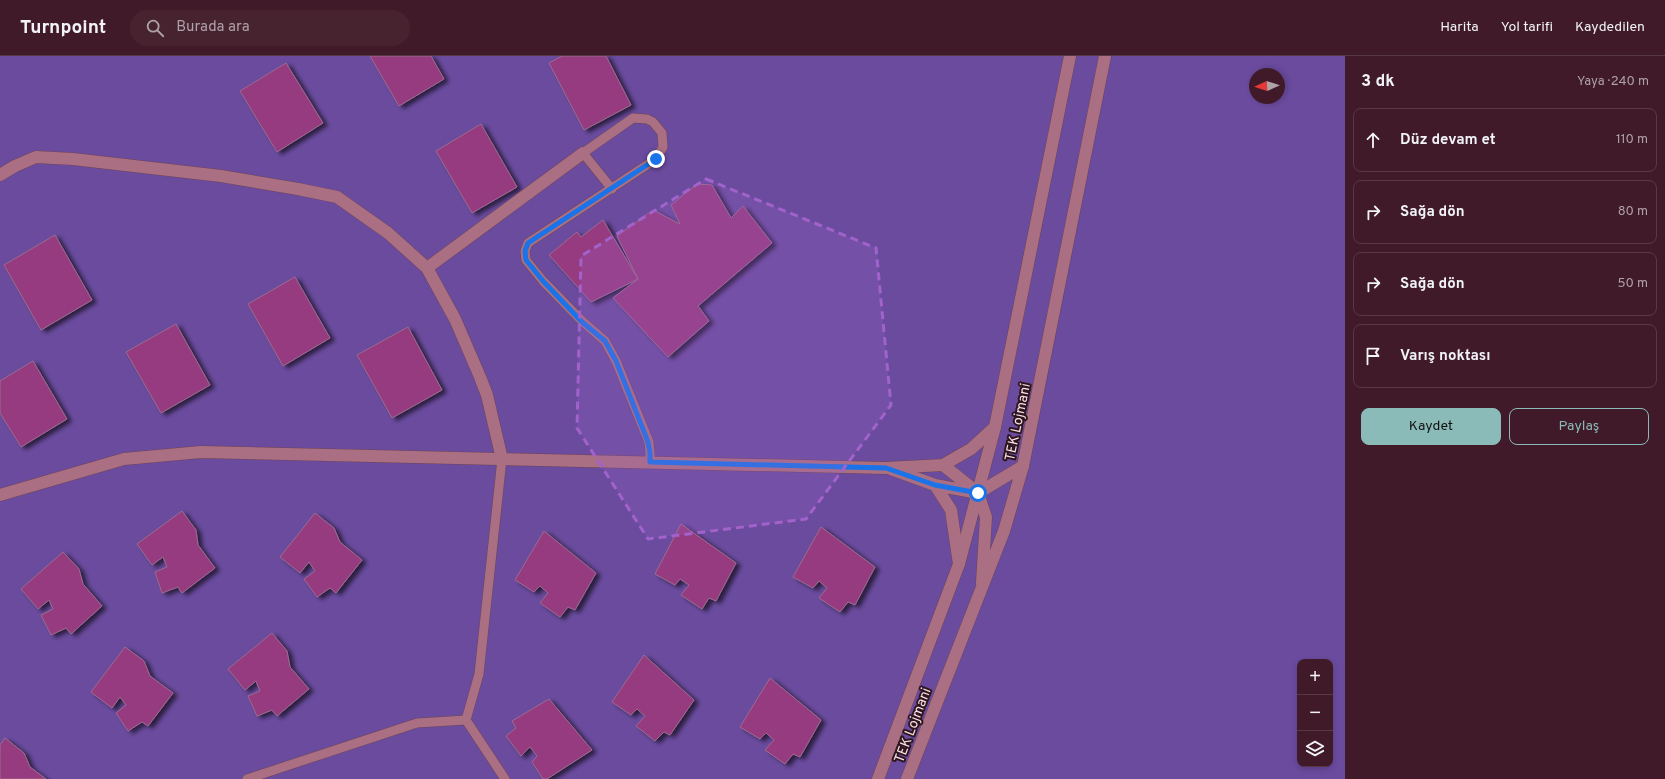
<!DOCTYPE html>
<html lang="tr">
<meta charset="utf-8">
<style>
:root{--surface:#401a28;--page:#472330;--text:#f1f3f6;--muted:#aea1a8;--line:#593845;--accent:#8bbbb9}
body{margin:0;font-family:Overpass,sans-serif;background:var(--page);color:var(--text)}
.controls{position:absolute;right:12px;bottom:12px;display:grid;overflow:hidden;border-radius:8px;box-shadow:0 2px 6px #0003}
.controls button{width:36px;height:36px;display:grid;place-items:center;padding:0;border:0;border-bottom:1px solid var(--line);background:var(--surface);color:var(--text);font:20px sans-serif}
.compass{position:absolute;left:1249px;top:12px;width:36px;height:36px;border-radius:50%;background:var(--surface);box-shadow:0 2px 6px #0003;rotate:267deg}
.stop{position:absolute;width:12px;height:12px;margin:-9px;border:3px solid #1a73e8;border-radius:50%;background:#fff}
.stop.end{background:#1a73e8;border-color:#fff;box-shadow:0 1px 4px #0008}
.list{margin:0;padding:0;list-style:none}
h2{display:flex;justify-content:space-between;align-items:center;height:52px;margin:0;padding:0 16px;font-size:17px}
h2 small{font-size:13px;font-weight:400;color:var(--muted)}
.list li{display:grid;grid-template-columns:26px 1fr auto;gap:12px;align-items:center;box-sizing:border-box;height:64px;margin:0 8px 8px;padding:0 8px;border:1px solid var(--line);border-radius:8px}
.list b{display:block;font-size:15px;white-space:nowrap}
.list em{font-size:13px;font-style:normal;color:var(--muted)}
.actions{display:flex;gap:8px;padding:12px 16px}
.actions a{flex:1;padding:9px 0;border:1px solid var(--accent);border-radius:8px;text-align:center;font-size:14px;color:var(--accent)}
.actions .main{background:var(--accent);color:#111}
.icon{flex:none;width:22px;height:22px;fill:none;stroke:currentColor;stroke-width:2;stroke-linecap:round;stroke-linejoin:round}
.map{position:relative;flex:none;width:1345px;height:723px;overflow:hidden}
header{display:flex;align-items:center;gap:24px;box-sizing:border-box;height:56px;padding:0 20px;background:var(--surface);border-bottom:1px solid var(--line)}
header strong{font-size:19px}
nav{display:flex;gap:22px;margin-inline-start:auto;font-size:14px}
.search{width:280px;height:36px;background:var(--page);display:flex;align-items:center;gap:10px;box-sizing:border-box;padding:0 14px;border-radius:22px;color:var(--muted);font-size:15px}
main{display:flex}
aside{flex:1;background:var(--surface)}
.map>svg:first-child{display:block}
.green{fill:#6a4b9e;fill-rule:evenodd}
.building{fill:#963a80;stroke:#9c6b8d;filter:url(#shadow)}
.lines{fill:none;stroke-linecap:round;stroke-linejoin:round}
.service-casing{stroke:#6f4456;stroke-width:10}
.minor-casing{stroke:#6f4456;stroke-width:13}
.tertiary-casing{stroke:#6f4456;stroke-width:13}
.service{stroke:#aa6f83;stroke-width:9}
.minor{stroke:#aa6f83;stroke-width:12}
.tertiary{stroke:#aa6f83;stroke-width:12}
.route{stroke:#1a73e8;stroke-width:5}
.marked{fill:#a162cb;fill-opacity:0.2;stroke:#a162cb;stroke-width:3;stroke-dasharray:8 5;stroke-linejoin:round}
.labels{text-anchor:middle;stroke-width:4;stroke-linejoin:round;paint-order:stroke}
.street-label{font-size:14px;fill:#fbe0e7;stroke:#2d161e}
</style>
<header>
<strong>Turnpoint</strong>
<div class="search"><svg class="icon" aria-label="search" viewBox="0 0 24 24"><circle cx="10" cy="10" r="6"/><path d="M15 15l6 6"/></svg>Burada ara</div>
<nav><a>Harita</a><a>Yol tarifi</a><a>Kaydedilen</a></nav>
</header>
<main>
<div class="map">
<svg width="1345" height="723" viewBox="0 0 1345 723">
<defs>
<filter id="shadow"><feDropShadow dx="4.5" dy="2.5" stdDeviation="2" flood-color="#0009"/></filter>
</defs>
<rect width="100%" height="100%" fill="#552336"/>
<path class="green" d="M0 0H1345V723H0ZM1255 18H1279V42H1255ZM1300 606H1330V708H1300Z"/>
<path class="building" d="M370 0H431L444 23 399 50Z
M562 0H606L631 49 584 74 549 7Z
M286 7 323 67 277 96 240 35Z
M481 68 517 131 472 157 436 95Z
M697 128 712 129 731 162 743 150 772 187 698 250 709 265 668 301 613 242 638 223 617 180 653 154 680 168 671 149Z
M603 164 638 223 591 246 549 199 577 176 581 181Z
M55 179 92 244 41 274 4 209Z
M295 221 330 282 283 310 248 248Z
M176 268 210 329 161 357 126 296Z
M408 271 442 334 392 362 357 299Z
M33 305 67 363 21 391 0 357V325Z
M182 455 196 474 198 489 215 512 182 537 178 531 162 537 155 516 167 511 163 501 152 509 137 488Z
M315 457 334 472 340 486 362 504 336 537 330 532 317 541 304 523 315 515 309 506 300 517 280 501Z
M681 468 736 507 716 545 709 542 702 553 681 539 689 529 680 523 675 529 655 518Z
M821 471 875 511 855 549 848 546 840 556 819 542 827 532 819 525 813 532 793 521Z
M544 475 596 517 575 554 568 551 560 561 540 547 548 537 540 530 534 536 515 524Z
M63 496 79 513 83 528 102 550 71 578 66 572 51 579 41 559 53 553 49 544 38 553 21 533Z
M272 577 287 595 290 611 309 633 277 660 272 654 257 660 248 640 260 635 256 625 245 634 228 613Z
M125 591 144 605 150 620 173 637 148 670 142 666 128 675 116 657 126 649 120 641 112 652 91 636Z
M644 599 694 644 670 679 664 676 655 685 636 670 645 660 637 653 631 659 612 646Z
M770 622 821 664 800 701 793 698 785 708 765 694 774 684 766 677 760 683 740 671Z
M549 643 592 694 547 723H543L532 706 537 700 530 691 521 700 506 680 516 672 512 665Z
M5 682 24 697 30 711 46 723H0V689Z"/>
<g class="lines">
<g class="service-casing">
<path id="service" d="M612 133 583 97 633 62 647 63 653 66 662 77 663 91 656 103 528 187 525 195 526 204 543 225 582 265 605 285 616 305 649 386 650 397V406
M502 403 479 618 466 664 505 723
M247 723 417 667 466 664"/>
</g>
<g class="minor-casing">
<path id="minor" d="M0 119 15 110 36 101 73 103 221 120 298 133 337 141 388 177 427 212 455 263 480 321 487 339 502 403
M427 212 583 97
M943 409 978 437 986 461 982 527
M891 413 935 429 951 454 959 508
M935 429 978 437 1023 410
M0 439 124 403 201 396 886 412 943 409 971 393 995 371"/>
</g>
<g class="tertiary-casing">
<path id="tertiary" d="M878 723 959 508 995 371 1070 0
M907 723 1004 475 1023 410 1105 0"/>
</g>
<use href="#service" class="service"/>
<use href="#minor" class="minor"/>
<use href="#tertiary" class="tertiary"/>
</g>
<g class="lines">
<path class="route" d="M656 103 528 187 525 195 526 204 543 225 582 266 605 285 616 305 648 386 650 397V406L886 412 935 429 978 437"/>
</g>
<path class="marked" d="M706 123 876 192 891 349 806 463 648 483 577 372 581 200Z"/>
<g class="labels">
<g class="street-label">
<text transform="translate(1017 366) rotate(-78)" y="5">TEK Lojmani</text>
<text transform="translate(912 669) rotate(-69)" y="5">TEK Lojmani</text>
</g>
</g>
</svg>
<div class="controls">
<button>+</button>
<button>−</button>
<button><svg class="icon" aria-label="layers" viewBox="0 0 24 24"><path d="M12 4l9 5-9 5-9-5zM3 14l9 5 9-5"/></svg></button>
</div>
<svg class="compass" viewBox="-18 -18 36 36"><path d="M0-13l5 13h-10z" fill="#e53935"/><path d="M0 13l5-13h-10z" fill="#aea1a8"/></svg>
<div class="stop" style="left:978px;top:437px"></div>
<div class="stop end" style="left:656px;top:103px"></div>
</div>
<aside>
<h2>3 dk<small>Yaya · 240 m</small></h2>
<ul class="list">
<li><svg class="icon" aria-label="ahead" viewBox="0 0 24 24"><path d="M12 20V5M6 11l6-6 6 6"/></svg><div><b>Düz devam et</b></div><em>110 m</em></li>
<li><svg class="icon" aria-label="right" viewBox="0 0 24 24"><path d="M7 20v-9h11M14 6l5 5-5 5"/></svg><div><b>Sağa dön</b></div><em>80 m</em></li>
<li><svg class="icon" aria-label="right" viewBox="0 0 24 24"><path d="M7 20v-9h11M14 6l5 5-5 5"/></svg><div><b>Sağa dön</b></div><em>50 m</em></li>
<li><svg class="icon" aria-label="arrive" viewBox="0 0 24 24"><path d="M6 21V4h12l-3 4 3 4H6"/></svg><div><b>Varış noktası</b></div></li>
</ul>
<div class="actions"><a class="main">Kaydet</a><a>Paylaş</a></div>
</aside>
</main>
